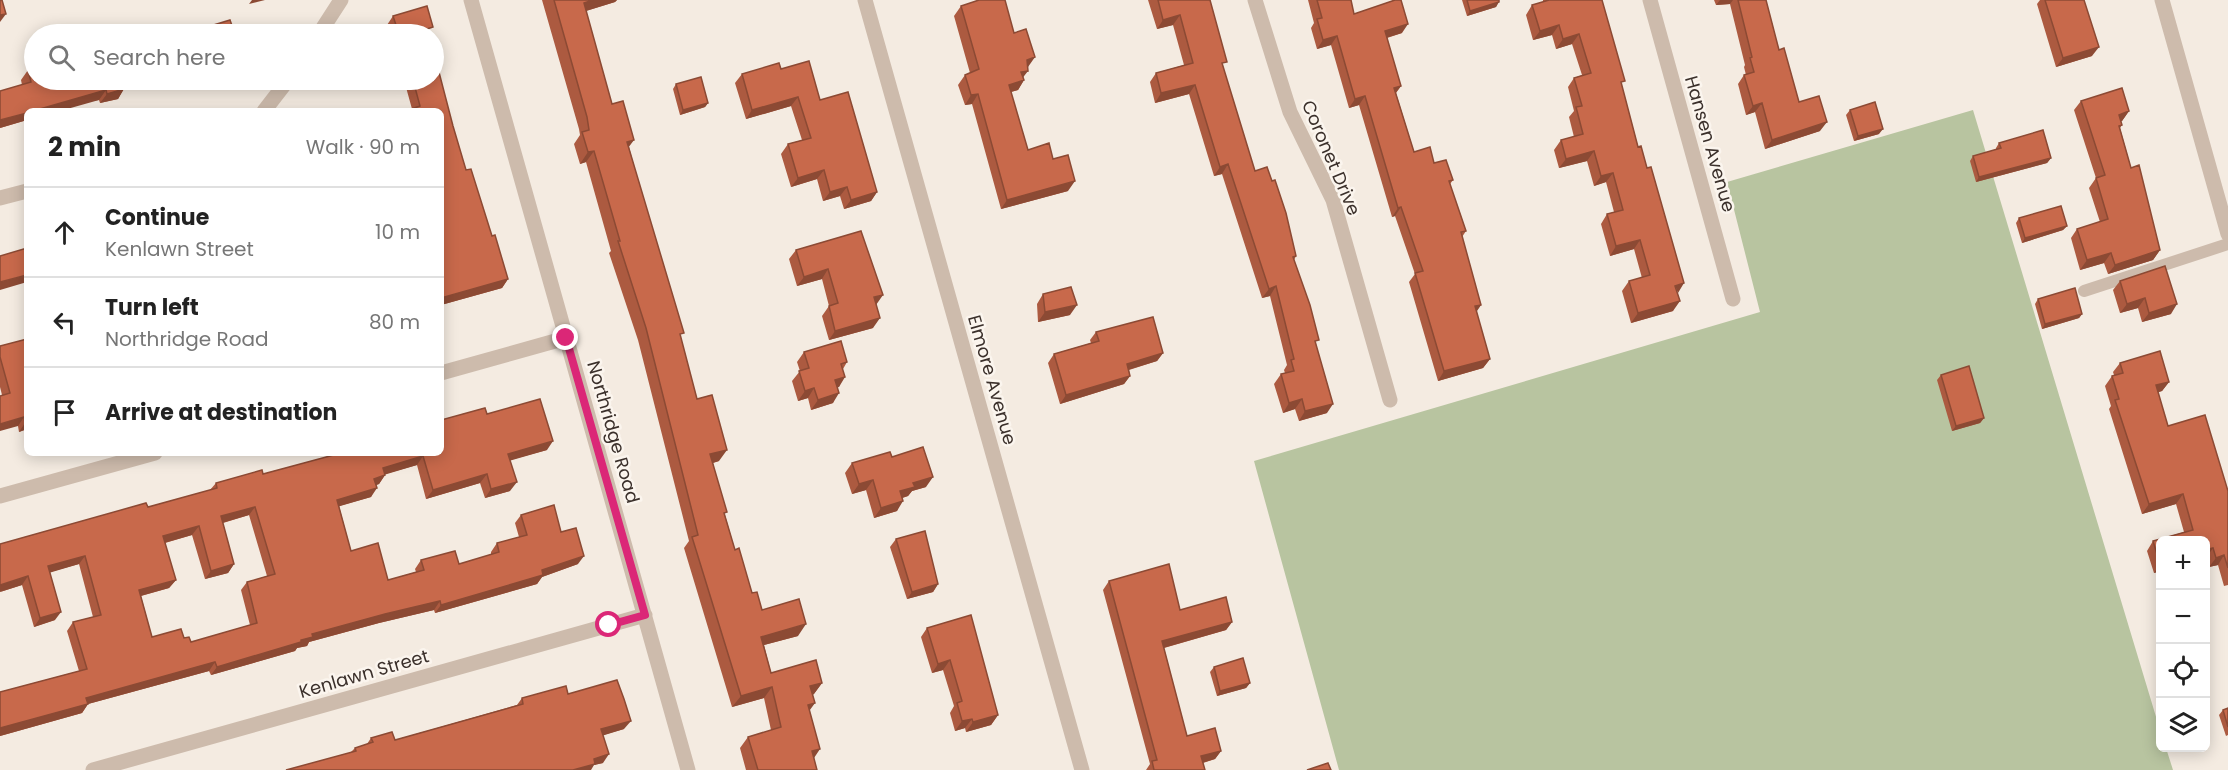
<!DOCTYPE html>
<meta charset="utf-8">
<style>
:root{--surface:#fff;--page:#f6f6f6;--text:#222;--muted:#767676;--line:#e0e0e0}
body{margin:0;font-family:Poppins,sans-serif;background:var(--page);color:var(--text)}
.controls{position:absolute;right:18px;bottom:18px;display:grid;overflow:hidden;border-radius:9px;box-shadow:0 3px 15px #0003}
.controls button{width:54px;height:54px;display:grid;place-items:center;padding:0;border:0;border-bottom:2px solid var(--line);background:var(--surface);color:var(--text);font:30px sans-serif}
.stop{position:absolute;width:18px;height:18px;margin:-14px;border:4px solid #db2777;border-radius:50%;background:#fff}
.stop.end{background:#db2777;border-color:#fff;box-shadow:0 2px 6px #0008}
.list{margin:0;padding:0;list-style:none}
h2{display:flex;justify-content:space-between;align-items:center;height:78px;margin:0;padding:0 24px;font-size:26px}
h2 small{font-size:20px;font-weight:400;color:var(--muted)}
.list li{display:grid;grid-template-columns:39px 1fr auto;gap:18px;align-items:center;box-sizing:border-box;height:90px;padding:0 24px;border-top:2px solid var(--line)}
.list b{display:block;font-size:22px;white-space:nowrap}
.list p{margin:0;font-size:20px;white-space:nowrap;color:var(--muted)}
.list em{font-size:20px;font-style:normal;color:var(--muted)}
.icon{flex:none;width:33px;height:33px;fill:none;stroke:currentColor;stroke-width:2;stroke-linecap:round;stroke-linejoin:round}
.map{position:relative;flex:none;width:2228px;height:770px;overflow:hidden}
.search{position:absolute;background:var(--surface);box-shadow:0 3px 15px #0003;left:24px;top:24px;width:420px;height:66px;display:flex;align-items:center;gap:15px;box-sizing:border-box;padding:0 21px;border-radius:33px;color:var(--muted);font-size:22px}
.panel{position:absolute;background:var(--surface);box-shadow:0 3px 15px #0003;left:24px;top:108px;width:420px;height:348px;border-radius:9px}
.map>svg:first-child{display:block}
.green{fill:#b8c4a0}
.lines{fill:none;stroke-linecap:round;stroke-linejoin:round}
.service{stroke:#cdbbac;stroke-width:12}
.minor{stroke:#cdbbac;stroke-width:15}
.wall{fill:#ac5a40;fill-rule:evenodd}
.shaded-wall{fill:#8c4a34}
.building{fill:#c8694b;stroke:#8c4a34;stroke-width:1.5;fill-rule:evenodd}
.route{stroke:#db2777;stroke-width:8}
.labels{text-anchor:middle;stroke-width:5;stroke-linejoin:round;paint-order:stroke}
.street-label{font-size:18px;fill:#3b302b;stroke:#fbf5ee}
</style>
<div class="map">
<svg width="2228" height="770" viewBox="0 0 2228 770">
<rect width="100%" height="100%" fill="#f4ebe1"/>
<path class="green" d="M1973 110 2160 730V748H2166L2173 770H1339L1254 461 1760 312 1727 182Z"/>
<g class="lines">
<path class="service" d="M2084 291 2228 244"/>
<path class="minor" d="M471 0 688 770
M865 0 1082 770
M1255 0 1290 112 1333 200 1390 400
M1650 0 1733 299
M2162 0 2228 234
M319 34 341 0
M264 111 288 80
M0 198 27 191
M441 373 566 338
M0 496 155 453
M93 770 645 615"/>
</g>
<path class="wall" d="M542 0H617L615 2 586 11 612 104 629 147 697 399 719 461 713 463 725 515 735 550 752 593 762 610 798 636 764 645 771 673 822 683 813 695 809 711 814 758 817 770H746L740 748 748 737 771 730 764 698 732 707 684 548 689 541 638 340 609 253 611 251 586 162 580 164 574 144 580 135 579 129Z
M1148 0H1210L1223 67 1255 171 1296 256 1294 260 1316 344 1327 413 1299 421 1295 409 1283 413 1274 384 1281 374 1285 373 1284 370 1287 365 1270 296 1262 298 1222 174 1214 176 1189 94 1155 103 1150 82 1156 73 1184 65 1173 25 1157 29Z
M1308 0H1351L1354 14 1402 33 1387 38 1401 86 1396 93 1414 152 1434 163 1453 180 1450 184 1466 231 1462 237 1481 305 1476 311 1490 359 1483 368 1438 381 1409 282 1415 274 1395 216 1392 217 1359 105 1349 108 1331 45 1317 49 1311 28 1314 23Z
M1462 0H1499L1496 7 1467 16Z
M1543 0H1602L1622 86 1677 293 1673 311 1631 323 1622 291 1629 281 1642 278 1634 249 1610 256 1601 224 1607 214 1614 212 1606 182 1594 186 1587 161 1559 168 1554 150 1561 140 1574 137 1569 117 1574 111 1568 87 1574 78 1582 75 1572 44 1556 49 1552 35 1533 40 1526 15 1532 5 1543 2Z
M1714 0H1766L1779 50 1799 102 1820 131 1765 149 1755 112 1746 115 1738 84 1744 75H1746L1744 67 1745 65 1730 4 1716 5Z
M2040 0H2084L2092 56 2056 67 2037 4Z
M961 6 1014 33 1028 67 1023 77 1024 80 1018 90 1011 92 1028 150 1053 159 1068 191 1001 209 972 104 965 105 958 85 965 75 970 73 954 16Z
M393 16 428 33 388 27 387 25Z
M781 69 820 100 877 192 871 201 844 209 840 196 823 201 817 179 791 187 781 154 788 144 802 140 791 106 746 119 735 83 742 74Z
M28 70 34 80 124 88 118 99 100 103 99 100 27 111V120L0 128 22 85 21 80Z
M404 80H434L453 126 466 170 492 236 508 279 502 288 441 305V111L412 109Z
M676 84 708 103 705 107 680 115 673 89Z
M2081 101 2129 111 2122 121H2121L2122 125 2120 128 2131 168 2160 250 2153 260 2108 274 2104 263 2080 270 2071 238 2077 229 2100 222 2089 188 2096 178 2074 110Z
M1850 110 1879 134 1854 141 1846 115Z
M1999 143 2051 158 2047 163 1976 182 1970 161 1973 156 1996 150V148Z
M2019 218 2067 226 2063 230 2022 243 2016 223Z
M861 231 876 305 873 328 829 340 822 316 829 306 822 279 797 286 789 259 796 250Z
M2120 281 2171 314 2142 322 2138 308 2120 313 2113 290Z
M1043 294 1070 315 1038 322 1037 304Z
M2038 299 2082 314 2079 318 2042 329 2035 304Z
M1096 332 1163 353 1157 361 1129 370 1130 376 1124 384 1060 404 1048 363 1054 354 1091 343 1090 340Z
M27 339V429L19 432 18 426 2 395 0 387V346Z
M804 352 847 362 843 369 839 387H837L833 403 811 410 808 398 798 401 792 381 800 371 797 362Z
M2120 363 2169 382 2162 391 2158 392 2168 426 2228 491V585L2224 586 2218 565 2209 567 2206 558 2154 573 2147 551 2153 541 2184 532 2176 504 2142 514 2109 409 2111 406 2105 386 2112 376 2114 375 2113 372Z
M1941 375 1984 418 1980 423 1952 431 1937 380Z
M487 414 547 450 510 460V491L485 498 480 483 426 499 417 465 385 474V475L379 484 376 485 371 497 339 506 351 551 388 580 416 572 415 569 421 560 459 564 491 555V552L497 543 519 537 515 523 521 515 561 532 578 564 542 577 537 584 435 613 434 610 379 623 309 642 307 646 297 648 295 651 211 675 209 671 88 704 82 713 0 736V692L79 671 67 631 73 622 93 617 79 564 50 572 55 620 34 627 22 585 0 592 148 507 210 490 216 483 263 474ZM249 515 267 576 247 582 241 590 250 625 191 642 184 638 152 637 141 596 169 588 176 580 165 543 192 535 205 579 228 573 234 564 223 523Z
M892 457 926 487 912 491 908 496 902 498 897 511 874 518 866 490 852 494 845 473 852 463Z
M896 539 938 584 933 592 907 599 890 547Z
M1109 581 1180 610 1232 622 1226 630 1164 648 1187 736 1221 751 1215 759 1203 763 1205 770H1146L1150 764 1103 590Z
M927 628 998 715 991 725 966 732 965 728 955 731 950 713 954 706 943 670 932 673 921 637Z
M1214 667 1250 683 1246 688 1217 696 1210 672Z
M568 694 624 729 603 735V763L594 765 351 752 355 748 367 744 371 738 395 740 517 705 522 698Z
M2228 708V735L2226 736 2219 715 2223 710Z"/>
<path class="shaded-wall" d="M252 0H265L249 4Z
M593 0H617L615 2 576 14 584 3Z
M1720 0H1733L1730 4 1716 5Z
M1499 2 1496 7 1467 16 1470 11Z
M6 14 0 22V15Z
M1180 15 1173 25 1157 29 1163 20Z
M1408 24 1402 33 1379 40 1385 31Z
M1559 25 1552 35 1533 40 1540 31Z
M1579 34 1572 44 1556 49 1563 39Z
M1337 36 1331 45 1317 49 1323 40Z
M2099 47 2092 56 2056 67 2063 58Z
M1035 57 1028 67 1020 69 1027 60Z
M1028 71 1021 80V72Z
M128 80H157L115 91 122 81Z
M1024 80 1018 90 1003 94 1009 85Z
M1195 85 1189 94 1155 103 1161 93Z
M1401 86 1394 95V88Z
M124 89 118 99 100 103 107 94Z
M106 90 99 100 60 111H33Z
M978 94 972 104 965 105 971 95Z
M1365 96 1359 105 1349 108 1355 99Z
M798 97 791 106 746 119 752 110Z
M708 103 705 107 680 115 683 110Z
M1762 103 1755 112 1746 115 1753 106Z
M2129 111 2122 121 2112 124 2119 115Z
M27 113V120L0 128V120Z
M1827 122 1820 131 1765 149 1772 140Z
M1883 129 1879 134 1854 141 1858 136Z
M634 140 625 152 627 142Z
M594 151 586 162 580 164 588 152Z
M1594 151 1587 161 1559 168 1566 159Z
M2051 158 2047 163 1976 182 1979 177Z
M1228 164 1222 174 1214 176 1220 167Z
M824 170 817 179 791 187 798 178Z
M1613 173 1606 182 1594 186 1601 176Z
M1075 181 1068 191 1001 209 1007 200Z
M847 187 840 196 823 201 830 192Z
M877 192 871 201 844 209 851 200Z
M1401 207 1395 216 1392 217 1398 208Z
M2067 226 2063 230 2022 243 2025 238Z
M1640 240 1634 249 1610 256 1616 246Z
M2160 250 2153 260 2108 274 2115 265Z
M2111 253 2104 263 2080 270 2087 260Z
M828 269 822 279 797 286 804 277Z
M27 275V282L0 290V282Z
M508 279 502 288 441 305V298Z
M1684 283 1678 293 1675 286Z
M1276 286 1270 296 1262 298 1269 289Z
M883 295 876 305 874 297Z
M2145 298 2138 308 2120 313 2127 304Z
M1680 301 1673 311 1631 323 1638 313Z
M2177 304 2171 314 2142 322 2149 313Z
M1077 305 1070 315 1038 322 1045 312Z
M1481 305 1475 314V306Z
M2082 314 2079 318 2042 329 2045 324Z
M880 318 873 328 829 340 835 331Z
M1163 353 1157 361 1121 372 1127 364Z
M1490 359 1483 368 1438 381 1444 371Z
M1130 376 1124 384 1060 404 1066 395Z
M845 377 839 387 828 390 835 380Z
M2169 382 2162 391 2150 395 2156 385Z
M814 388 808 398 798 401 805 391Z
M839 393 833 403 811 410 818 400Z
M1302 399 1295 409 1283 413 1289 403Z
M1333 404 1327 413 1299 421 1305 411Z
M24 417 18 426 0 431V424Z
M1984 418 1980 423 1952 431 1956 426Z
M25 423H27V429L19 432Z
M553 441 547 450 502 463 508 454Z
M727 450 719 461 702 466 710 454Z
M423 456 417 465 377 477 383 468Z
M487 474 480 483 426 499 433 490Z
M385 475 379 484 368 488 374 479Z
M933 477 926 487 912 491 908 496 893 501 900 491 913 483Z
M873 480 866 490 852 494 859 484Z
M517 482 510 491 485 498 491 489Z
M377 488 371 497 330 509 337 500Z
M2183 494 2176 504 2142 514 2149 504Z
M903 501 897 511 874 518 881 508Z
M255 507 249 515 215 525 221 516Z
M199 526 192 535 157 545 163 536Z
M2213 548 2206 558H2205V550Z
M2224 555 2218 565 2209 567 2216 558Z
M85 556 79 564 42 575 48 566Z
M584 556 578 564 542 577 537 584 435 613 441 605Z
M234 564 228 573 205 579 211 571Z
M2160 564V571L2154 573Z
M28 576 22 585 0 592V585Z
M176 580 169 588 133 598 139 590Z
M938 584 933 592 907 599 912 592Z
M440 601 434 610 379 623 309 642 307 646 297 648 295 651 211 675 217 667 301 640 312 634 385 614Z
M61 612 55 620 34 627 40 618Z
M1232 622 1226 630 1156 650 1162 641Z
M806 624 798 636 753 648 761 637Z
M950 660 943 670 932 673 938 664Z
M215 662 209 671 88 704 82 713 0 736V728L86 698Z
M822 683 814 694 802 697 810 686Z
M1250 683 1246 688 1217 696 1220 691Z
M772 687 764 698 732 707 741 696Z
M815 703 807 714 808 705Z
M998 715 991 725 966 732 973 722Z
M972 719 965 728 955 731 962 721Z
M631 721 624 729 595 738 601 729Z
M820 749 812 761V751Z
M1221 751 1215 759 1195 765 1201 756Z
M609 754 603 763 594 765 591 770H573L594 759Z"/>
<path class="building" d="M0 0H2L6 14 0 15Z
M554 0H593L584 3 612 104 623 101 634 140 627 142 684 333 680 334 697 399 712 395 727 450 710 454 727 512 724 513 735 550 739 548 752 593 757 592 762 610 799 599 806 624 761 637 771 673 816 660 822 683 810 686 815 703 808 705 820 749 812 751 817 770H758L748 737 781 727 772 687 741 696 692 537 698 535 646 328 618 241H620L594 151 588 152 582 132 589 130 587 117Z
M979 0H1005L1014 33 1026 29 1035 57 1027 60 1028 71 1021 72 1024 80 1009 85 1028 150 1049 143 1053 159 1068 155 1075 181 1007 200 978 94 971 95 965 75 979 69 961 6Z
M1158 0H1210L1227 62 1222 63 1255 171 1267 167 1272 181 1275 180 1286 213 1296 256 1293 257 1310 305 1319 340 1315 341 1333 404 1305 411 1302 399 1289 403 1281 374 1294 371 1291 360 1294 359 1276 286 1269 289 1228 164 1220 167 1195 85 1161 93 1156 73 1193 63 1180 15 1163 20Z
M1317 0H1351L1354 14 1395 0H1401L1408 24 1385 31 1401 86 1394 88 1414 152 1430 147 1434 163 1446 160 1453 180 1449 181 1466 231 1461 232 1481 305 1475 306 1490 359 1444 371 1415 273 1423 271 1401 207 1398 208 1365 96 1355 99 1337 36 1323 40 1317 19 1322 18Z
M1467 0H1499V2L1470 11Z
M1549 0H1602L1625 81 1621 82 1638 147 1641 146 1647 168 1651 167 1684 283 1675 286 1680 301 1638 313 1629 281 1650 275 1640 240 1616 246 1607 214 1623 210 1613 173 1601 176 1594 151 1566 159 1561 140 1583 134 1576 107 1582 106 1574 78 1591 73 1579 34 1563 39 1559 25 1540 31 1532 5Z
M1738 0H1766L1779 50 1784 48 1799 102 1819 96 1827 122 1772 140 1762 103 1753 106 1744 75 1754 72 1750 58 1752 57Z
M2045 0H2084L2099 47 2063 58Z
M427 6 433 27 427 29 429 34H362L396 25 393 16Z
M230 20 235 34H184Z
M434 53 453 126 466 170 471 169 492 236 495 235 508 279 441 298V111H406L420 106 413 80H434Z
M809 61 820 100 848 92 877 192 851 200 847 187 830 192 824 170 798 178 788 144 811 138 798 97 752 110 742 74 779 63 781 69Z
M34 68V80H128L122 81 124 89 107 94 106 90 33 111H27V113L0 120V91L31 82 28 70Z
M701 77 708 103 683 110 676 84Z
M2122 88 2129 111 2119 115 2122 125 2119 126 2131 168 2139 165 2160 250 2115 265 2111 253 2087 260 2077 229 2108 219 2096 178 2105 175 2081 101Z
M1875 102 1883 129 1858 136 1850 110Z
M2043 130 2051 158 1979 177 1973 156 2001 148 1999 143Z
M2061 206 2067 226 2025 238 2019 218Z
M861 231 883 295 874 297 880 318 835 331 829 306 838 303 828 269 804 277 796 250Z
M27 248V275L0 282V256Z
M2165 266 2177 304 2149 313 2145 298 2127 304 2120 281Z
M1071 287 1077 305 1045 312 1043 294Z
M2075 288 2082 314 2045 324 2038 299Z
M1153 317 1163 353 1127 364 1130 376 1066 395 1054 354 1099 341 1096 332Z
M27 339V423H25L24 417 0 424V396L10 393 0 357V346Z
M841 341 847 362 841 364 845 377 835 380 839 393 818 400 814 388 805 391 799 371 809 368 804 352Z
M2160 351 2169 382 2156 385 2168 426 2205 415 2228 491V568L2224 555 2216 558 2213 548 2205 550V540H2160V564L2153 541 2193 530 2183 494 2149 504 2115 400 2119 399 2112 376 2123 373 2120 363Z
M1969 366 1984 418 1956 426 1941 375Z
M540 399 553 441 508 454 517 482 491 489 487 474 433 490 423 456 383 468 385 475 374 479 377 488 337 500 351 551 378 543 388 580 424 570 421 560 455 551 459 564 499 552 497 543 527 535 521 515 554 505 561 532 576 528 584 556 542 570 543 575 441 605 440 601 385 614 312 634 313 637 301 640V642L217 667 215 662 86 698 88 704 0 728V692L87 669 73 622 101 615 85 556 48 566 61 612 40 618 28 576 0 585V544L146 503 148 507 217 488 216 483 262 470 263 474 341 453H441V420L485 408 487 414ZM255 507 275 574 247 582 257 623 191 642 189 637 184 638 181 629 152 637 139 590 176 580 163 536 199 526 211 571 234 564 221 516Z
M923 447 933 477 913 483 915 487 900 491 903 501 881 508 873 480 859 484 852 463 890 452 892 457Z
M925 531 938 584 912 592 896 539Z
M1169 564 1180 610 1226 597 1232 622 1162 641 1187 736 1215 728 1221 751 1201 756 1205 770H1154L1152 761 1157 760 1109 581Z
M971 615 998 715 973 722 972 719 962 721 957 703 962 701 950 660 938 664 927 628Z
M1243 658 1250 683 1220 691 1214 667Z
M617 680 624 699 631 721 601 729 609 754 594 759 595 764 573 770H286L356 751 355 748 373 742 371 738 392 732 395 740 523 704 522 698 566 686 568 694Z
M2228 708V727L2223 710Z
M1328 763 1331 770H1307Z"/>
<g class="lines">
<path class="route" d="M566 338 645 615 609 625"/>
</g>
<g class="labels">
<g class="street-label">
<text transform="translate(1710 144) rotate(74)" y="6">Hansen Avenue</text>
<text transform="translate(1331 158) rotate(67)" y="6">Coronet Drive</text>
<text transform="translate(992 380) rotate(74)" y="6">Elmore Avenue</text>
<text transform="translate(613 432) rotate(74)" y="6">Northridge Road</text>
<text transform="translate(364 674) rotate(-16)" y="6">Kenlawn Street</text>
</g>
</g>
</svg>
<div class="controls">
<button>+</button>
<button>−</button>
<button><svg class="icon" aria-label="locate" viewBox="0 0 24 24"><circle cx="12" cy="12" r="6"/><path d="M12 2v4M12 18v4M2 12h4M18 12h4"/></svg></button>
<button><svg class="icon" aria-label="layers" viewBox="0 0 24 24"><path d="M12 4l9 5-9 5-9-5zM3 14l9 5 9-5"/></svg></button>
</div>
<div class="stop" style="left:609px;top:625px"></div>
<div class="stop end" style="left:566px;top:338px"></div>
<div class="search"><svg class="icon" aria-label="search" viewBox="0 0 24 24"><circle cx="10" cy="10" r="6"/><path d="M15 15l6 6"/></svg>Search here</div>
<section class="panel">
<h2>2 min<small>Walk · 90 m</small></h2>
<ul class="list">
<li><svg class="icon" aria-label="ahead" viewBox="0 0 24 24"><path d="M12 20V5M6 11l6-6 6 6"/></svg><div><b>Continue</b><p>Kenlawn Street</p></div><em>10 m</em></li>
<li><svg class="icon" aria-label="left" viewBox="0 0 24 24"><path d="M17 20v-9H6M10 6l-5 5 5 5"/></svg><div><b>Turn left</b><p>Northridge Road</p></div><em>80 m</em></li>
<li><svg class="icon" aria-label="arrive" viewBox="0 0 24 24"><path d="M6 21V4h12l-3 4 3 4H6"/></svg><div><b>Arrive at destination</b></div></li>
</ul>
</section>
</div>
